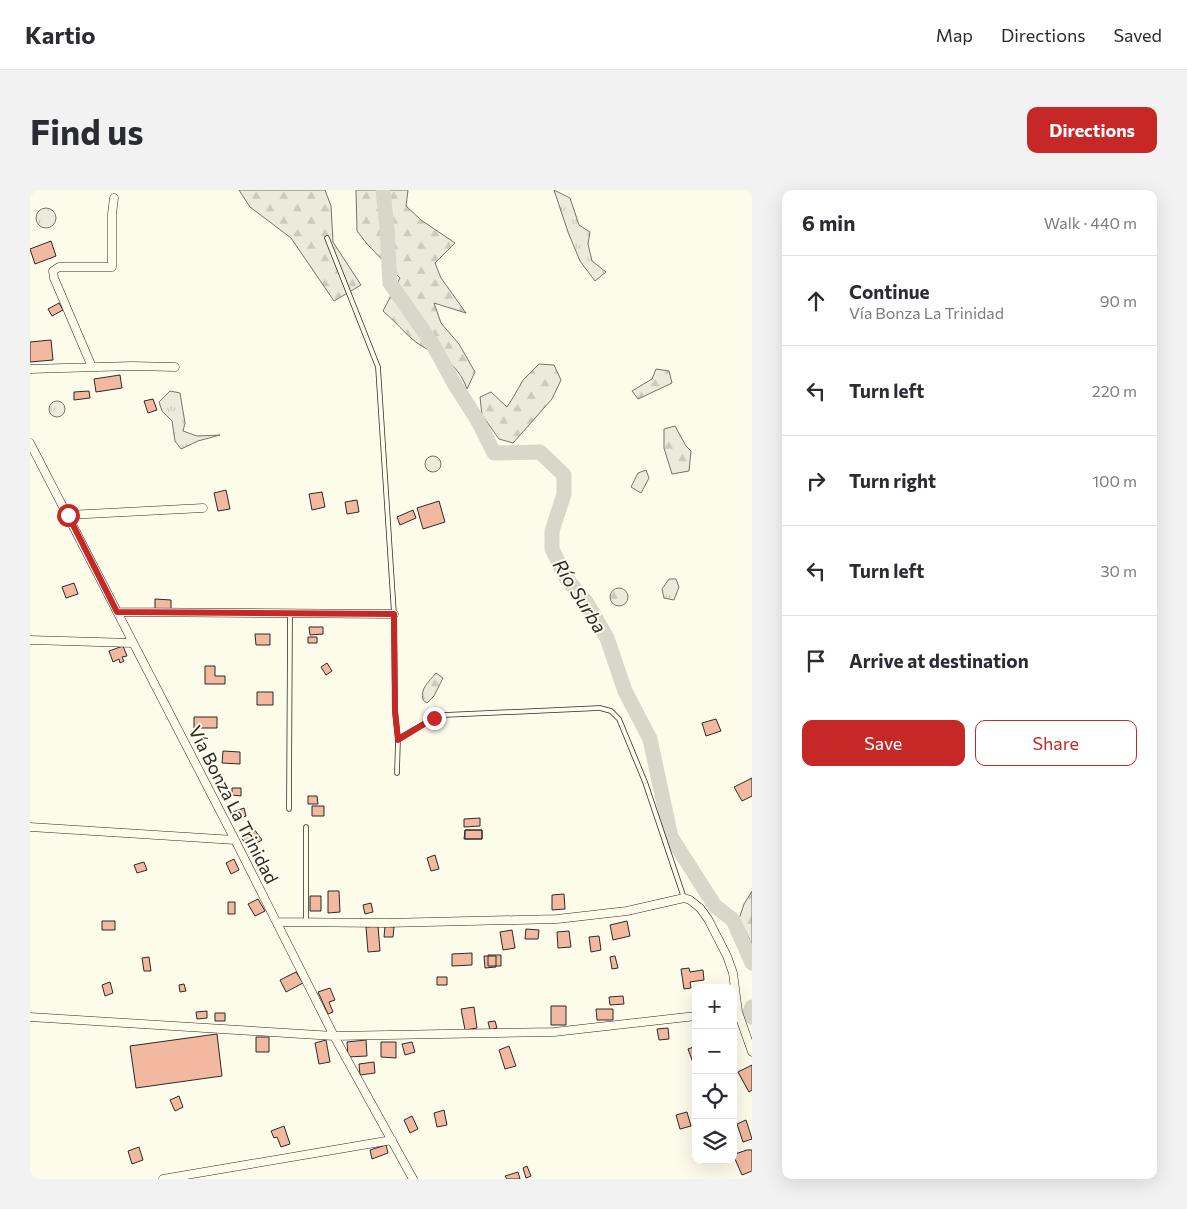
<!DOCTYPE html>
<meta charset="utf-8">
<style>
:root{--surface:#fff;--page:#f2f2f3;--text:#2b2b33;--muted:#7c7c81;--line:#e1e1e2;--accent:#c62828}
body{margin:0;font-family:Commissioner,sans-serif;background:var(--page);color:var(--text)}
.controls{position:absolute;right:15px;bottom:15px;display:grid;overflow:hidden;border-radius:10px;box-shadow:0 5px 20px #0002}
.controls button{width:45px;height:45px;display:grid;place-items:center;padding:0;border:0;border-bottom:1px solid var(--line);background:var(--surface);color:var(--text);font:25px sans-serif}
.stop{position:absolute;width:15px;height:15px;margin:-11px;border:4px solid #c62828;border-radius:50%;background:#fff}
.stop.end{background:#c62828;border-color:#fff;box-shadow:0 1px 5px #0008}
.list{margin:0;padding:0;list-style:none}
h2{display:flex;justify-content:space-between;align-items:center;height:65px;margin:0;padding:0 20px;font-size:21px}
h2 small{font-size:16px;font-weight:400;color:var(--muted)}
.list li{display:grid;grid-template-columns:32px 1fr auto;gap:15px;align-items:center;box-sizing:border-box;height:90px;padding:0 20px;border-top:1px solid var(--line)}
.list b{display:block;font-size:19px;white-space:nowrap}
.list p{margin:0;font-size:16px;white-space:nowrap;color:var(--muted)}
.list em{font-size:16px;font-style:normal;color:var(--muted)}
.actions{display:flex;gap:10px;padding:15px 20px}
.actions a{flex:1;padding:11px 0;border:1px solid var(--accent);border-radius:10px;text-align:center;font-size:18px;color:var(--accent)}
.actions .main{background:var(--accent);color:#fff}
.icon{flex:none;width:28px;height:28px;fill:none;stroke:currentColor;stroke-width:2;stroke-linecap:round;stroke-linejoin:round}
.map{position:relative;flex:none;width:722px;height:989px;overflow:hidden;border-radius:10px}
header{display:flex;align-items:center;gap:30px;box-sizing:border-box;height:70px;padding:0 25px;background:var(--surface);border-bottom:1px solid var(--line)}
header strong{font-size:24px}
nav{display:flex;gap:28px;margin-inline-start:auto;font-size:18px}
.intro{display:flex;align-items:center;justify-content:space-between;box-sizing:border-box;height:120px;padding:0 30px}
h1{margin:0;font-size:35px}
.button{padding:12px 22px;border-radius:10px;background:var(--accent);color:#fff;font-size:18px;font-weight:700}
main{display:flex;gap:30px;padding:0 30px}
aside{flex:1;background:var(--surface);border-radius:10px;box-shadow:0 5px 20px #0002}
.map>svg:first-child{display:block}
.grass{fill:url(#grass-tufts);stroke:#74746e}
.forest{fill:url(#forest-firs);stroke:#74746e}
.lines{fill:none;stroke-linecap:round;stroke-linejoin:round}
.river{stroke:#d8d7c9;stroke-width:15}
.building{fill:#f2b8a0;stroke:#2b2b2b}
.service-casing{stroke:#2b2b2b;stroke-width:5.5}
.minor-casing{stroke:#2b2b2b;stroke-width:9}
.service{stroke:#fdfbea;stroke-width:4}
.minor{stroke:#fdfbea;stroke-width:8}
.route{stroke:#c62828;stroke-width:6}
.labels{text-anchor:middle;stroke-width:4;stroke-linejoin:round;paint-order:stroke}
.street-label{font-size:18px;fill:#2b2b2b;stroke:#fdfbea}
.water-label{font-size:19px;font-style:italic;fill:#2b2b2b;stroke:#fdfbea}
</style>
<header>
<strong>Kartio</strong>
<nav><a>Map</a><a>Directions</a><a>Saved</a></nav>
</header>
<div class="intro"><h1>Find us</h1><a class="button">Directions</a></div>
<main>
<div class="map">
<svg width="722" height="989" viewBox="0 0 722 989">
<defs>
<pattern id="grass-tufts" width="24" height="20" patternUnits="userSpaceOnUse" patternTransform="scale(1.25)"><rect width="24" height="20" fill="#ecebdb"/><path d="M3 7l-1-3M5 7V3M7 7l1-3M15 17l-1-3M17 17v-4M19 17l1-3" fill="none" stroke="#cbcabc"/></pattern>
<pattern id="forest-firs" width="22" height="20" patternUnits="userSpaceOnUse" patternTransform="scale(1.25)"><rect width="22" height="20" fill="#ecebdb"/><path d="M5 1l3.5 6h-7zM16 11l3.5 6h-7z" fill="#cbcabc"/></pattern>
</defs>
<rect width="100%" height="100%" fill="#fdfbea"/>
<path class="grass" d="M524 0 540 8 549 35 560 42 558 54 562 71 576 82 565 91 550 71 538 42Z
M6 28a10 10 0 1 1 20 0a10 10 0 1 1-20 0Z
M140 201 150 203 155 233 153 241 167 246 190 245 168 251 151 259 145 251 142 231 132 221 129 212Z
M19 219a8 8 0 1 1 16 0a8 8 0 1 1-16 0Z
M395 274a8 8 0 1 1 16 0a8 8 0 1 1-16 0Z
M616 280 619 288 611 303 601 297 608 283Z
M639 389H646L649 397 644 410 634 408 632 399Z"/>
<path class="forest" d="M209 0H295L301 16 303 52 331 95 304 111 261 48 220 17Z
M326 0H378L376 16 391 30 425 53 405 73 411 88 436 123 404 113 411 133 429 154 445 182 437 199C427 171 410 168 387 153 375 144 365 131 353 121L370 88 337 54 327 41Z
M509 174 524 175 531 190 522 209 483 253 469 249 452 225 450 207 461 202 477 217 484 206 493 190Z
M626 179 639 181 642 193 608 209 602 201 622 189Z
M645 236 656 256 661 261 659 281 642 284 634 258V239Z
M580 407a9 9 0 1 1 18 0a9 9 0 1 1-18 0Z
M406 483 413 488 404 506 397 513 393 510C390 498 399 492 406 483Z
M722 701V759L719 748 709 729 714 714Z"/>
<g class="lines">
<path class="river" d="M353 0 357 39 360 93 402 153 424 193 448 231 464 263 510 262 534 285V304L522 341V359L536 388 557 413 577 448 595 501 620 549 641 647 685 716 703 730 722 773
M722 817 720 822 722 827"/>
</g>
<path class="building" d="M21 51 26 66 5 74 0 59Z
M29 113 33 120 22 126 18 119Z
M21 150 23 170 0 172V152Z
M90 185 92 198 66 202 64 189Z
M59 201 60 208 44 210V202Z
M123 209 127 220 118 223 114 211Z
M196 300 200 319 188 321 184 303Z
M292 302 295 317 282 320 279 304Z
M327 310 329 322 317 324 315 312Z
M409 311 415 332 393 339 387 318Z
M383 320 386 328 370 335 367 327Z
M44 393 48 404 36 408 32 397Z
M125 409 141 410V420H125Z
M279 437H293V444L280 445Z
M225 444H240V455H226Z
M278 447H287V453H278Z
M93 456 97 466 92 467 94 471 90 473 89 469 83 472 79 461Z
M297 473 302 481 296 485 291 477Z
M175 476H185V486H195V494H175Z
M227 502H243V515H227Z
M164 527H187V538H164Z
M686 529 691 541 676 546 672 533Z
M193 561 210 562V574L192 573Z
M722 588V606L712 611 704 597Z
M202 598H211V606L202 605Z
M278 606H287L288 614H278Z
M282 616H294V626H282Z
M214 618 216 626 203 631 200 623Z
M450 628V636L434 637V629Z
M224 639 232 650 218 658 211 647Z
M435 640H452V649H435Z
M435 640H452V649H434Z
M405 665 409 679 401 681 397 668Z
M204 669 209 680 201 684 196 673Z
M114 672 117 680 107 683 104 675Z
M298 701H309L310 722 298 723Z
M534 704 535 719 522 720V705Z
M280 706H291V721H280Z
M228 709 235 721 225 726 218 714Z
M198 712H205V724H198Z
M341 713 343 722 335 724 333 715Z
M72 731H85V740H72Z
M597 731 600 746 583 750 580 735Z
M348 736 350 761 338 762 336 737Z
M355 736 364 737 363 747H354Z
M496 739 509 740 508 749H495Z
M482 740 485 758 473 760 470 742Z
M539 741 541 757 528 758 527 742Z
M569 746 571 760 561 762 559 747Z
M442 763V775L422 776V764Z
M458 765H471V776H458Z
M454 766H466V777L455 778Z
M585 766 588 778 582 779 580 767Z
M119 767 121 781H114L112 768Z
M659 778 660 782 673 780 674 790 660 792 661 798 654 799 651 779Z
M266 782 273 793 256 802 250 790Z
M407 787H417V795H407Z
M80 792 83 803 75 806 72 795Z
M154 794 156 801 150 802 149 795Z
M300 798 305 810 299 812 303 822 298 824 288 802Z
M593 806 594 814 580 815 579 807Z
M521 816H536V835H521Z
M444 817 447 838 435 840 431 819Z
M566 819H583V830H567Z
M177 821V828L167 829 166 822Z
M185 823H195V831H185Z
M465 831 467 838 460 840 458 832Z
M638 838 639 849 629 850 627 839Z
M187 844 192 886 106 898 100 856Z
M226 847H239V862H226Z
M296 850 300 872 289 874 285 853Z
M336 850 337 866 318 867 317 852Z
M351 852H366V868L351 867Z
M382 852 385 862 375 865 372 854Z
M479 856 486 876 475 879 469 860Z
M666 856V881L658 859Z
M344 872 345 883 330 885 329 874Z
M722 875V900L719 902 708 882Z
M149 906 153 917 145 921 140 910Z
M414 920 417 935 407 937 404 923Z
M657 922 661 936 650 939 646 925Z
M382 926 388 939 380 943 374 930Z
M716 930 722 949 713 952 707 934Z
M254 936 260 954 251 957 247 947 244 948 241 941Z
M356 955 358 963 342 969 340 960Z
M109 957 113 970 102 974 98 961Z
M717 960H722V981L712 985 705 969 706 967 705 964Z
M497 976 501 986 496 988 493 978Z
M488 982 490 989H477L475 986Z"/>
<g class="lines">
<g class="service-casing">
<path id="service" d="M297 48 348 177 364 424 365 521 368 549 367 583
M368 549 404 528 414 525 570 518 581 521 589 529 615 592 654 708
M259 619 260 424
M276 637V732"/>
</g>
<g class="minor-casing">
<path id="minor" d="M62 177 24 88 23 81 29 77H82V24L84 8
M0 179 102 176 145 177
M0 253 205 650 304 846 383 989
M38 325 173 318
M87 422 364 424
M0 450 102 453
M0 637 205 650
M247 732 356 733 527 729 597 721 654 708 660 710 670 718 678 729 697 766 703 783 708 822 722 862
M0 827 304 846 524 842 666 826
M133 989 362 950"/>
</g>
<use href="#service" class="service"/>
<use href="#minor" class="minor"/>
</g>
<g class="lines">
<path class="route" d="M38 325 87 422 364 424 365 521 368 550 404 528"/>
</g>
<g class="labels">
<g class="street-label">
<text transform="translate(203 615) rotate(63)" y="6">Vía Bonza La Trinidad</text>
</g>
<g class="water-label">
<text transform="translate(550 406) rotate(58)" y="7">Río Surba</text>
</g>
</g>
</svg>
<div class="controls">
<button>+</button>
<button>−</button>
<button><svg class="icon" aria-label="locate" viewBox="0 0 24 24"><circle cx="12" cy="12" r="6"/><path d="M12 2v4M12 18v4M2 12h4M18 12h4"/></svg></button>
<button><svg class="icon" aria-label="layers" viewBox="0 0 24 24"><path d="M12 4l9 5-9 5-9-5zM3 14l9 5 9-5"/></svg></button>
</div>
<div class="stop" style="left:38px;top:325px"></div>
<div class="stop end" style="left:404px;top:528px"></div>
</div>
<aside>
<h2>6 min<small>Walk · 440 m</small></h2>
<ul class="list">
<li><svg class="icon" aria-label="ahead" viewBox="0 0 24 24"><path d="M12 20V5M6 11l6-6 6 6"/></svg><div><b>Continue</b><p>Vía Bonza La Trinidad</p></div><em>90 m</em></li>
<li><svg class="icon" aria-label="left" viewBox="0 0 24 24"><path d="M17 20v-9H6M10 6l-5 5 5 5"/></svg><div><b>Turn left</b></div><em>220 m</em></li>
<li><svg class="icon" aria-label="right" viewBox="0 0 24 24"><path d="M7 20v-9h11M14 6l5 5-5 5"/></svg><div><b>Turn right</b></div><em>100 m</em></li>
<li><svg class="icon" aria-label="left" viewBox="0 0 24 24"><path d="M17 20v-9H6M10 6l-5 5 5 5"/></svg><div><b>Turn left</b></div><em>30 m</em></li>
<li><svg class="icon" aria-label="arrive" viewBox="0 0 24 24"><path d="M6 21V4h12l-3 4 3 4H6"/></svg><div><b>Arrive at destination</b></div></li>
</ul>
<div class="actions"><a class="main">Save</a><a>Share</a></div>
</aside>
</main>
